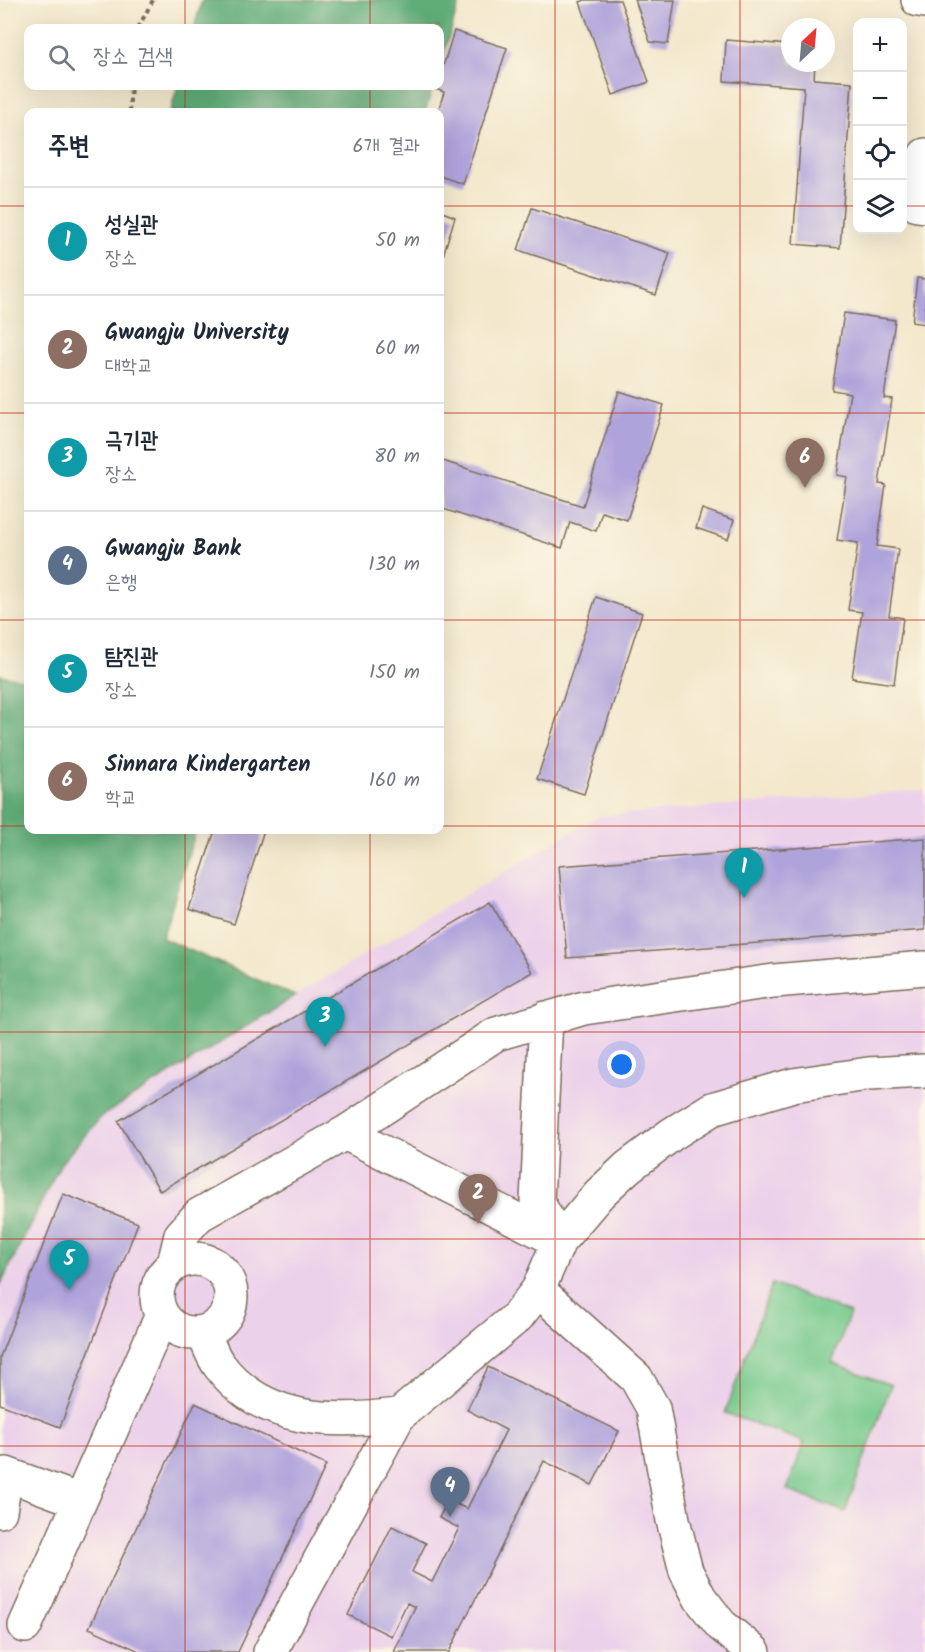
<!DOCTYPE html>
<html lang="ko">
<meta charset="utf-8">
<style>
:root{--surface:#fff;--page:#f6f6f7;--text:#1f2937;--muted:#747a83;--line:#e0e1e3;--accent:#0b8043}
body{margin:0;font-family:Kalam,"Poor Story",sans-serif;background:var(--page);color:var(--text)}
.controls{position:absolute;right:18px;top:18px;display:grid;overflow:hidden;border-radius:12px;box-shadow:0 6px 24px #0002}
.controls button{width:54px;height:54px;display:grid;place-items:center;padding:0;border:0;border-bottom:2px solid var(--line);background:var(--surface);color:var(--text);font:30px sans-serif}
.compass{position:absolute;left:781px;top:18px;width:54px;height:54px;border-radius:50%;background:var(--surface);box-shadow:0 6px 24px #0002;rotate:26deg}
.you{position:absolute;left:622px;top:1065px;width:21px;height:21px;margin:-15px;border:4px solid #fff;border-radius:50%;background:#1a73e8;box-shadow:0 0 0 9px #1a73e833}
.badge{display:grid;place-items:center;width:39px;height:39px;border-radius:50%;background:var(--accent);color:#fff;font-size:20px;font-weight:700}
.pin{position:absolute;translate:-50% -50px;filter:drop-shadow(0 2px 3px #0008)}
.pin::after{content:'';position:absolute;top:32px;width:21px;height:18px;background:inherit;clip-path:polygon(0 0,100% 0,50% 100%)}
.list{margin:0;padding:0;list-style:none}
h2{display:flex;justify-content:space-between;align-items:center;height:78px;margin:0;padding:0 24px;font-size:26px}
h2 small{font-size:20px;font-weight:400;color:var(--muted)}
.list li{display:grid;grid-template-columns:39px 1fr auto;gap:18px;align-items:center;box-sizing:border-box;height:108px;padding:0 24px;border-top:2px solid var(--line)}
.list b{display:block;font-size:22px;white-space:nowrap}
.list p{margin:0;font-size:20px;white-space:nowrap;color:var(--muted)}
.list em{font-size:20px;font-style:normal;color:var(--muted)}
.icon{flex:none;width:33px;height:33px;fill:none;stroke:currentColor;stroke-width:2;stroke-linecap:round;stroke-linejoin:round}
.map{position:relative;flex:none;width:925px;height:1652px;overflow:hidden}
.search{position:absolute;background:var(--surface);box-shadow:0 6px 24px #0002;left:24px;top:24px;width:420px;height:66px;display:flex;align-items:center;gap:15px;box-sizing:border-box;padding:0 21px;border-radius:12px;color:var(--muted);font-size:22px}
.panel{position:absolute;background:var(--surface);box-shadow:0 6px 24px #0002;left:24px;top:108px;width:420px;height:726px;border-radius:12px}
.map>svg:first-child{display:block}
.built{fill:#ecd1ea}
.green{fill:#75c98c;stroke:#587a55;stroke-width:1.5}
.forest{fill:#60ad78;stroke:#4e6c4b;stroke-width:1.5}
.building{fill:#afa3db}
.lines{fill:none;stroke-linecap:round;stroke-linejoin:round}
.minor-casing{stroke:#7b6c5b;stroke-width:36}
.path{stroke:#7b6c5b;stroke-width:4;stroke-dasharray:4.5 4.5;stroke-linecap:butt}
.minor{stroke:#fff;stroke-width:33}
.grid{fill:none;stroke:#c8321e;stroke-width:1.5;stroke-opacity:0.55}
</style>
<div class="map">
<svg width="925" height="1652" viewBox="0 0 925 1652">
<rect width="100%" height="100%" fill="#fcf5e5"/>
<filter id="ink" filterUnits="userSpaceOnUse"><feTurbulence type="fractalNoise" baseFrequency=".0167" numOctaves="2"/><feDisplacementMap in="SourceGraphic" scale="12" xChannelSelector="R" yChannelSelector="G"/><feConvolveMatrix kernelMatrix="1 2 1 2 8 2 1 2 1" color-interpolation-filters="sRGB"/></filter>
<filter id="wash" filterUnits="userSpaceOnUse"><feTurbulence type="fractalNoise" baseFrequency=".008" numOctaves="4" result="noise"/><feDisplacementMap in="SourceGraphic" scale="24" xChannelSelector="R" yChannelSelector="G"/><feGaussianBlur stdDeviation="1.35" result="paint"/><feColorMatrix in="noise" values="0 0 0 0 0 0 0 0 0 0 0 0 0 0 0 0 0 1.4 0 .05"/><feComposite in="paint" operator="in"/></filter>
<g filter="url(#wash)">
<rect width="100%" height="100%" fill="#f3e8cc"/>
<path class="built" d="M925 790V1652H0V1286L61 1163 102 1116 295 996 599 816Z"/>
<path class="green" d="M772 1284 850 1313 832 1363 891 1385 845 1512 787 1490 804 1442 725 1413Z"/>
<path class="forest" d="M202 0H460V1L440 66V28H194Z
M178 86H433L425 112H170Z
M0 675 28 680V830H196L162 938 295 996 102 1116 61 1163 0 1286Z"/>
<g id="blocks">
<path class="building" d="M585 0H620L649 82 613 95 580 2Z
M635 0H675L668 44 650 42Z
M454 31 507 48 463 184 440 176 438 112 444 92 435 89 440 86V76Z
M726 40 790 45V63H815L814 79 852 82 840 248 793 244 804 87 724 81Z
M532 208 670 253 656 295 518 250Z
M440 211 455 217 440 265Z
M917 278 925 279V324L912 322Z
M844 313 895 320 884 398 892 399 879 484 886 485 877 546 898 549 889 616 903 618 894 684 852 678 862 612 848 610 858 543 837 540 847 477 837 475 850 393 832 390Z
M619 391 664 405 627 520 602 512 596 531 570 522 562 548 440 508V460L583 506Z
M702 509 734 520 728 539 696 528Z
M596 597 642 613 584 794 537 779Z
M215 830H264L234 924 189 909Z
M925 838V930L567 958 559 866Z
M490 902 532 972 160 1191 118 1121Z
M63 1194 138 1223 60 1427 0 1404V1357Z
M488 1367 619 1431 592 1485 544 1461 449 1652H394L415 1607 407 1603 391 1636 348 1615 392 1526 426 1543 412 1572 432 1582 459 1528 439 1518 448 1500 467 1509 506 1430 467 1410Z
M195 1403 326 1465 238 1652H141L89 1628Z"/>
</g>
</g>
<g filter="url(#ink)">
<use href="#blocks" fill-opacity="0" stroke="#7b6c5b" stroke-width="1.5"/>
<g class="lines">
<g class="minor-casing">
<path id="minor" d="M918 0 925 1
M925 155 917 205 925 206
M546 1018 537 1201 559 1241
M345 1133 559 1241
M157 1296a37 37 0 1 1 74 0a37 37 0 1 1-74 0Z
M174 1264 181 1235 199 1215 345 1133 496 1034 584 1008 774 981 925 968
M538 1290 636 1378 653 1408 673 1520 686 1571 700 1598 721 1625 754 1652
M203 1332C208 1343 212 1356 219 1365 263 1424 334 1423 399 1415
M0 1511 6 1474 80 1501
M25 1626 162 1315
M270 1652 399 1415 517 1317 538 1290 559 1241 599 1194 628 1167 672 1134 712 1109 793 1085 868 1074 925 1071"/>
</g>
<path class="path" d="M138 28 153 0
M129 112 131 86"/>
<use href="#minor" class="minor"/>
</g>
</g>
<path class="grid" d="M185 0V28M370 0V28M555 0V1652M740 0V1652M185 86V112M370 86V112M0 206H28M440 206H858M902 206H925M0 413H28M440 413H925M0 620H28M440 620H925M0 826H28M440 826H925M185 830V1652M370 830V1652M0 1032H925M0 1239H925M0 1446H925"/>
</svg>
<div class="controls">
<button>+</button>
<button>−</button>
<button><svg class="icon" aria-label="locate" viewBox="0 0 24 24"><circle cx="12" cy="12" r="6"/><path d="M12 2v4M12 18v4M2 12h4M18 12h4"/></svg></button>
<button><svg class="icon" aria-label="layers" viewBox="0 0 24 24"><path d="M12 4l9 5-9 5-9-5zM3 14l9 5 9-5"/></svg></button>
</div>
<svg class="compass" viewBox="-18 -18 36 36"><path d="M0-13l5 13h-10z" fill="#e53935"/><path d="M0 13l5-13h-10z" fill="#747a83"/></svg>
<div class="you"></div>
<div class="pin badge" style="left:744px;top:898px;background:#0f9aa8">1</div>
<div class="pin badge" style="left:478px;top:1224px;background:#8d6e63">2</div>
<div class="pin badge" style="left:325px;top:1047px;background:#0f9aa8">3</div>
<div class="pin badge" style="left:450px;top:1517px;background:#5c6f8a">4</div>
<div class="pin badge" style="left:69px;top:1290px;background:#0f9aa8">5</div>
<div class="pin badge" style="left:805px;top:488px;background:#8d6e63">6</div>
<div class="search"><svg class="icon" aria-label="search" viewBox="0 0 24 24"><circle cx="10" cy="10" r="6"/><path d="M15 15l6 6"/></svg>장소 검색</div>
<section class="panel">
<h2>주변<small>6개 결과</small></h2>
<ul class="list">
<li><span class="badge" style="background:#0f9aa8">1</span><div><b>성실관</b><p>장소</p></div><em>50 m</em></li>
<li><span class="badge" style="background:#8d6e63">2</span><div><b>Gwangju University</b><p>대학교</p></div><em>60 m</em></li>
<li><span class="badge" style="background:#0f9aa8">3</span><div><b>극기관</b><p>장소</p></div><em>80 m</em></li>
<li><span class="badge" style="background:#5c6f8a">4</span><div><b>Gwangju Bank</b><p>은행</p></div><em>130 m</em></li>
<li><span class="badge" style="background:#0f9aa8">5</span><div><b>탐진관</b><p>장소</p></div><em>150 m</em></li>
<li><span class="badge" style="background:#8d6e63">6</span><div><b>Sinnara Kindergarten</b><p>학교</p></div><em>160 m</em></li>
</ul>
</section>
</div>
